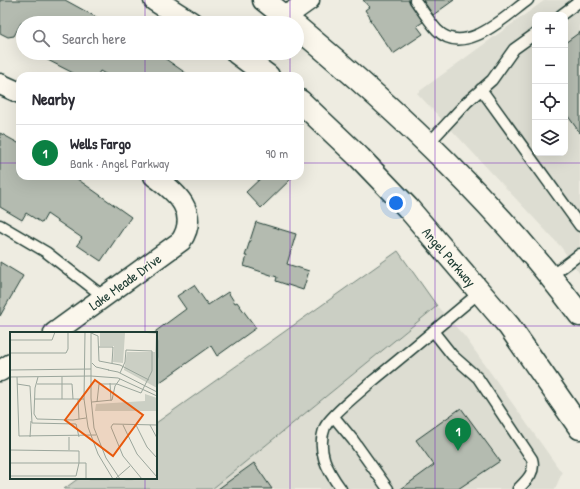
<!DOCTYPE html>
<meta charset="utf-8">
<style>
:root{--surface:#fff;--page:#f2f2f3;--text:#2b2b33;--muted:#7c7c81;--line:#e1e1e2;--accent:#0b8043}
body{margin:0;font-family:"Patrick Hand",sans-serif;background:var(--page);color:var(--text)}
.controls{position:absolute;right:12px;top:12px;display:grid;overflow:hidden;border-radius:8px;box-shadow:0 4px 16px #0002}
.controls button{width:36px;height:36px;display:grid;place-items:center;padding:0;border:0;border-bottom:1px solid var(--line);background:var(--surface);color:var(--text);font:20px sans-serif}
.you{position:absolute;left:396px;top:203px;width:14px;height:14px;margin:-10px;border:3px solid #fff;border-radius:50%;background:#1a73e8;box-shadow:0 0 0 6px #1a73e833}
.badge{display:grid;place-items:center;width:26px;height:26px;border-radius:50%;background:var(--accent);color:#fff;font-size:13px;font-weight:700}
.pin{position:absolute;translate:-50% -33px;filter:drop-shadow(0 1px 2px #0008)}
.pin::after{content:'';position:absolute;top:21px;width:14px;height:12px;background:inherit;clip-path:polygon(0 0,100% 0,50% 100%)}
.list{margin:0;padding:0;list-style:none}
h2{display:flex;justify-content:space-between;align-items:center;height:52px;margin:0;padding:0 16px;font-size:17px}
h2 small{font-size:13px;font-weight:400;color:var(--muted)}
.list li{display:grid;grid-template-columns:26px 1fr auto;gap:12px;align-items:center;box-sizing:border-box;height:56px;padding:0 16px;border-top:1px solid var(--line)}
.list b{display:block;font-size:15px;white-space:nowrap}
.list p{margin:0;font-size:13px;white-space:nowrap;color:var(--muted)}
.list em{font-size:13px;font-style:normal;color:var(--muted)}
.icon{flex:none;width:22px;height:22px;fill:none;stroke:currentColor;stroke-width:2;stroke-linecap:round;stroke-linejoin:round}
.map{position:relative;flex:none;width:580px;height:489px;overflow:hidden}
.search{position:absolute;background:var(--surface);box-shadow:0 4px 16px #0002;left:16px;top:16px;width:288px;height:44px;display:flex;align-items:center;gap:10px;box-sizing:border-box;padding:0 14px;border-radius:22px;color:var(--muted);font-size:15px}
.panel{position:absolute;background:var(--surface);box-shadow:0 4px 16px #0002;left:16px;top:72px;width:288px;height:108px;border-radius:12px}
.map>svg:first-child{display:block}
.built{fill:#ddddd2;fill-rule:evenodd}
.green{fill:#cbcfc4;stroke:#75867c}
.building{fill:#b4bbb0;stroke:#1f3d34}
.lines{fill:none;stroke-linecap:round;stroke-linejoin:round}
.lane-casing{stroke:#1f3d34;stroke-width:13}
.street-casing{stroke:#1f3d34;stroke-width:23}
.secondary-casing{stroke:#1f3d34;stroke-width:25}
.lane{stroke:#fbf7ec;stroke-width:10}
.street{stroke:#fbf7ec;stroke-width:20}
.secondary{stroke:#fbf7ec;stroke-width:22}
.grid{fill:none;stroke:#7b2cbf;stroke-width:1;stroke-opacity:0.55}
.labels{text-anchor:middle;stroke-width:3;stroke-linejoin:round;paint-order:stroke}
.street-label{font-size:14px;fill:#1f3d34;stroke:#fbf7ec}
.inset-road{fill:none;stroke:#9ba69c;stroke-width:1}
.view{fill:#e8590c;fill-opacity:0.15;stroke:#e8590c;stroke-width:2}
.inset-edge{fill:none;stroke:#1f3d34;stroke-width:2}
</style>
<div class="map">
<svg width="580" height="489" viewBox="0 0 580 489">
<rect width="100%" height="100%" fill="#eeece1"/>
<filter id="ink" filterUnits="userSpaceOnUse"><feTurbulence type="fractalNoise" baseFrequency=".025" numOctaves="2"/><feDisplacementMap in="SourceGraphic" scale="8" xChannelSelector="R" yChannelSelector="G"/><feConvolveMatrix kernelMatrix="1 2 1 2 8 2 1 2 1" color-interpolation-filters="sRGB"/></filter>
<g filter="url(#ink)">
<path class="built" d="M545 0H580V274L561 247 417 93ZM535 15H565V153H535Z
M437 306 465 337 562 473 555 489H212Z"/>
<path class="green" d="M398 251 437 306 212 489H64L79 478H156V423Z"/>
<path class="building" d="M0 0H65L107 23H21L14 36 8 37 0 33Z
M363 0H409L423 22 417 26 423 34 393 54 370 20 371 19 365 10 369 7Z
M423 0H454L433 15Z
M580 32V133L565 112V43Z
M34 53H157L190 76H109L100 71 97 76H79Z
M0 133 20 144V176H73L131 217 101 261 77 245 82 238 47 214 42 223 26 213 22 220 0 207Z
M263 176H294L261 208 246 192Z
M256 222 296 234 287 264 309 271 303 290 276 281 277 277 244 266 247 256H245Z
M0 262 23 276 0 316Z
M194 285 208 305 228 292 235 303 237 302 256 328 217 356 211 346 156 385V331L186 309 177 296Z
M461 408 500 461 458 489H401L434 465 416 440Z
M254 463 272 489H218Z"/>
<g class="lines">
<g class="lane-casing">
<path id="lane" d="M415 0C422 10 429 21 437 30 464 58 506 16 528 0
M561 15 580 1
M481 89 580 226
M428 144 467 102 492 80 514 49 535 34
M0 225 46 252 104 297
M551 276 580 254
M433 331 452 355 478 378 532 459C536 472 527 480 518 489
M334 417 353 440 388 489
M341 489C327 470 316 450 325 427 330 416 359 393 369 384 406 354 443 323 480 292"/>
</g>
<g class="street-casing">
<path id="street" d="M283 23 295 10 309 0
M0 84 20 93
M54 333 181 241C200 212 176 192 154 176
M0 371 11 364"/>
</g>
<g class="secondary-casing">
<path id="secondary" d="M155 0 191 23
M264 0 293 23
M297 27C400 113 500 207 580 315
M237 53 268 76
M300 101 360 158 408 208 496 311 509 326 580 428"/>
</g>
<use href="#lane" class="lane"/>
<use href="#street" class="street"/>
<use href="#secondary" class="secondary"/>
</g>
</g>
<path class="grid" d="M145 0V23M290 0V23M435 0V489M145 53V76M290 53V76M0 163H20M300 163H580M145 176V333M290 176V489M0 326H580M145 478V489"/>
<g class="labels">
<g class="street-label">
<text transform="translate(449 257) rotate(49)" y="5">Angel Parkway</text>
<text transform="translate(125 282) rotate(-36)" y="5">Lake Meade Drive</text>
</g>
</g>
<g transform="translate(10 332)">
<rect width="147" height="147" fill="#eeece1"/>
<path d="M90 0 115 1 113 31 103 30 104 14H90ZM146 1H147V56L114 38 117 20H145ZM135 62 147 66V79H85L86 72 135 69Z" fill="#cbcfc4"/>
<path class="inset-road" d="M75 0 74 67 78 95 88 122 103 147M81 0V66L84 96 96 126 110 147M127 0 147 1M81 1 88 4 89 29 110 33 139 48M0 8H42L45 0M88 15H103L102 31M0 21H56L58 17V0M82 31 86 35 99 38M0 38 81 37M98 38 108 40 147 60M81 44 108 46 147 64M0 45 81 44M7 45 9 104 86 103M28 45 25 56 24 82 27 87 63 88 76 86M100 51 101 69M7 52 20 54 22 91 66 92 69 105M27 52H62L63 67M25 67H74M52 67V45M68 67 69 87M82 70 102 68 105 54 110 47M87 70 89 52H107L131 61 142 39V19L116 18 115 30 110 41M113 93 127 122 147 145M126 93 137 115 147 126M140 93 147 106M20 105 21 89M59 105V118M0 118 69 119V131L66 144H0M0 131H76V147M105 147 120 134M132 147 113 124 101 95 103 92 147 93"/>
<path class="view" d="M85 48 133 83 103 124 55 88Z"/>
<rect width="147" height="147" class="inset-edge"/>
</g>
</svg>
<div class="controls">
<button>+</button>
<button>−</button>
<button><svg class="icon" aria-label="locate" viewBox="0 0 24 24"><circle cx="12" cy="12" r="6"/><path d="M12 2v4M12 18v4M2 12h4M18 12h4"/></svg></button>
<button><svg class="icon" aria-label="layers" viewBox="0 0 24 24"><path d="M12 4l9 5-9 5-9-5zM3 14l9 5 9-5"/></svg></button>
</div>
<div class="you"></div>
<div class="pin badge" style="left:458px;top:451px">1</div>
<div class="search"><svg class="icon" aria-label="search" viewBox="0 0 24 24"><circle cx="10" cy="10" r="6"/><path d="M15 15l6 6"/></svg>Search here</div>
<section class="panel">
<h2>Nearby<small></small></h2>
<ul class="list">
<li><span class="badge">1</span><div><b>Wells Fargo</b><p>Bank · Angel Parkway</p></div><em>90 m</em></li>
</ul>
</section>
</div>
